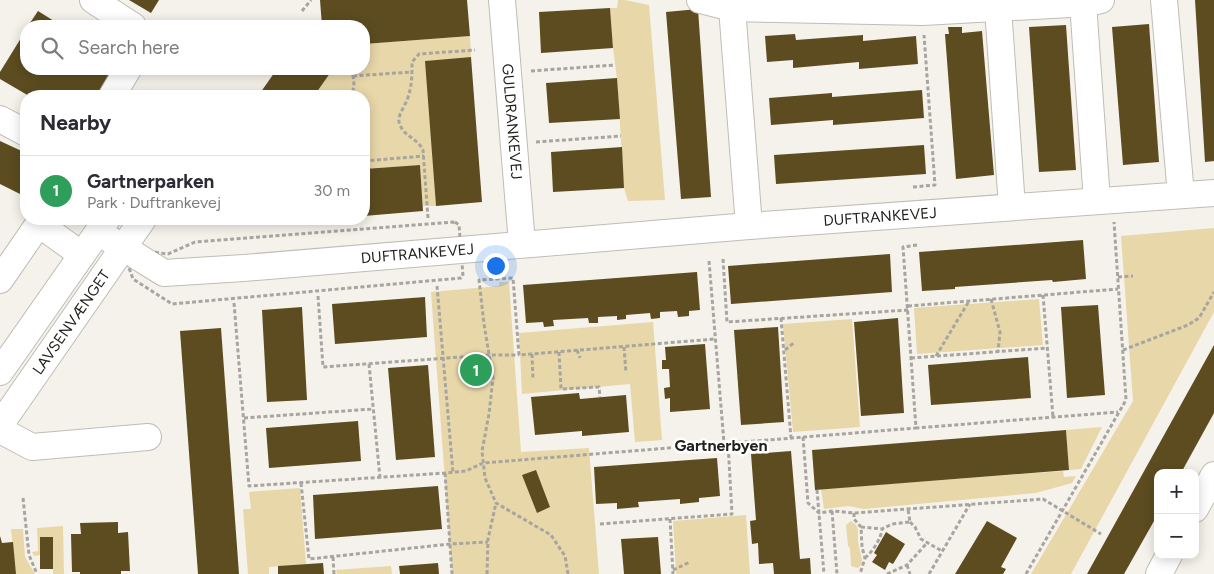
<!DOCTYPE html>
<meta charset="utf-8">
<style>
:root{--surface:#fff;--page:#f7f7f7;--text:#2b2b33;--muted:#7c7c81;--line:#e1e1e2;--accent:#1a73e8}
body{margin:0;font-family:Figtree,sans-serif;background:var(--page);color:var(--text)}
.controls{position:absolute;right:15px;bottom:15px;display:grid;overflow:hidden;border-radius:10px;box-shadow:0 2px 12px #0003}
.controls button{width:45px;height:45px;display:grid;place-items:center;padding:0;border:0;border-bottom:1px solid var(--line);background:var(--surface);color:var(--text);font:25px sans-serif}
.you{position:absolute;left:495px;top:265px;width:18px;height:18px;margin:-12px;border:4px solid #fff;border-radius:50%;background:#1a73e8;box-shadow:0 0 0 8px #1a73e833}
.badge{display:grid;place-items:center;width:32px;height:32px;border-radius:50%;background:var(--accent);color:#fff;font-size:16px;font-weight:700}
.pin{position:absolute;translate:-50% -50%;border:2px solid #fff;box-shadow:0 1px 5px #0006}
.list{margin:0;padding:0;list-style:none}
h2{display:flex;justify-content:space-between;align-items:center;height:65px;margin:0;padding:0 20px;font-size:21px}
h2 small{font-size:16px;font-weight:400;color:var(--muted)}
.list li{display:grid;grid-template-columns:32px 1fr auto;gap:15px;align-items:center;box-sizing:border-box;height:70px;padding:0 20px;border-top:1px solid var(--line)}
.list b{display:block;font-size:19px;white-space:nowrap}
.list p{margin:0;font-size:16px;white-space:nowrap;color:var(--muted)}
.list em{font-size:16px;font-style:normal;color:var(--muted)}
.icon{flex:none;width:28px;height:28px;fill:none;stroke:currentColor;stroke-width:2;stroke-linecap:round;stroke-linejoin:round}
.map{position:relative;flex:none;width:1214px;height:574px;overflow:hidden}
.search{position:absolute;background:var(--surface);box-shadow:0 2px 12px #0003;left:20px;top:20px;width:350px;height:55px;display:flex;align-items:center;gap:12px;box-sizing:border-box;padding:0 18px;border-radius:20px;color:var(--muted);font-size:19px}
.panel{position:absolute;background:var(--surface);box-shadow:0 2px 12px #0003;left:20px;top:90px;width:350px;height:135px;border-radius:20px}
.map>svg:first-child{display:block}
.green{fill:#e8d7a9}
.building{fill:#5c4c20}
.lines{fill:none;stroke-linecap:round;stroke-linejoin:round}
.minor-casing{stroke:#bfbdb6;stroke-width:28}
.path{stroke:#a8a5a0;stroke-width:3;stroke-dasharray:4 2.5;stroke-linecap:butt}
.minor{stroke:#fff;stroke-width:26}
.labels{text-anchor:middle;stroke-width:5;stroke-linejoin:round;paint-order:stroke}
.street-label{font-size:15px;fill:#22211e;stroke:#fff}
.neighbourhood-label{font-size:16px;font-weight:bold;fill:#22211e;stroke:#fff}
</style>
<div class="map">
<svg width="1214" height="574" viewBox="0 0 1214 574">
<rect width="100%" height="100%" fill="#f5f2eb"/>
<path class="green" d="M618 0H625L649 5 665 200 628 201 624 188 617 78 613 48 610 8H617Z
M470 36 471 57 426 61 436 206H423L420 165 364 169V96H314L333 69H364V44Z
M1214 228V312L1071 574H1031L1133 401 1121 236Z
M499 282H509L521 452 589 448 599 574H452L431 292 499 286Z
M1039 299 1043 345 917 354 914 308Z
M852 319 860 427 793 432 783 324Z
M653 322 662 440 635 442 630 384 522 394 519 333Z
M1102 427 1081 469 1069 470 1066 430Z
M1063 471 1064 477 1076 476 1072 483 1036 493 864 509 848 506 824 509 821 489Z
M300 488 306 564 269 567V574H248L243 509H251L249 492Z
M746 515 750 574H676L673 521Z
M851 521 856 525 858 529V542L862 560 861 565 858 568 851 566 850 548 848 546 846 525Z
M63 526 64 574H53V537H40V555L34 556 32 552 38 551 37 528Z
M11 529H23L25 557 35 574H16Z
M391 566 392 574H337L336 570Z"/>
<path class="building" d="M129 0H159L151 13Z
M320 0H467L470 36 364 44V26H322Z
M1195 0H1214V161L1205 162Z
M610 8 613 48 541 53 539 12Z
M698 9 711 197 681 199 666 12Z
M38 11 62 26H28Z
M1149 24 1159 162 1123 165 1112 27Z
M1066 25 1076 170 1039 172 1029 27Z
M948 27H962V33L982 31 994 175 956 179 945 34H949Z
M26 30V69H115L98 96H29L0 79V72Z
M795 34 796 40 863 35V41L916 36 918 64 859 69V62L793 68V60L767 62 765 36Z
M471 57 482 202 436 206 425 61Z
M277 69H333L314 96H258Z
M617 78 620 119 549 123 546 83Z
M922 90 924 118 833 125V120L771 125 769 98 832 93V97Z
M0 141 26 153V197L0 184Z
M924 145 926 174 776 184 774 155Z
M622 147 624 188 553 192 551 152Z
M420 165 423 211 364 216V169Z
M278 219H301V220L278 222Z
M1083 240 1086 279 1053 282 1052 280 955 287V289L922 291 919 252Z
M890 254 892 292 731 304 728 266Z
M697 272 700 310 689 311V316L678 317 677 311 660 312V318L651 319 650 313 626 315V319L617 320V316L598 317V323H589L588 318 553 320 554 326 544 327 543 322 526 323 523 285Z
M425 297 427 337 335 344 332 304Z
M1098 305 1105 395 1067 398 1061 307Z
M302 307 307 400 267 402 262 310Z
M898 318 904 413 861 416 854 322Z
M778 327 784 422 741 425 734 330Z
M221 328 239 574H198L180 331Z
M705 344 710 409 670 412V398L665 399 664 388 670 387 669 369H662V360H666L665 347Z
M1214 345V413L1181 473H1158V514L1124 574H1087Z
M1028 357 1031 398 931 405 928 365Z
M428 365 435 457 396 460 388 368Z
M579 393 580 399 626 395 629 432 582 436V431L535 435 531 397Z
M358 421 361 461 269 468 266 428Z
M1066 430 1069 470 815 490 812 450Z
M791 451 800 559 810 558 811 574H774L773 563 759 564 758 543 752 544 750 521 756 520 751 454Z
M717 458 720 496 699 498V502L680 504V499L638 502 639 507 617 509V503L596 504 594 467Z
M536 470 550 507 537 513 522 475Z
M438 486 442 529 315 539 313 495Z
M987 521 1017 538 1001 567 1006 569 1003 574H955Z
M118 522V533L128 532 130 571H121V574H80V572H72L71 534H81L80 523Z
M886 532 905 544 893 564 889 562 885 570 872 562 877 555 874 553Z
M0 536 2 543 13 542 16 574H0Z
M40 537H53V569H40Z
M658 537 661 574H624L621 539Z
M323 563 324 574H278V566Z
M438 563 439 574H400L399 566Z"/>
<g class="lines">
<g class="minor-casing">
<g id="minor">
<path d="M93 0 133 26"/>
<path id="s1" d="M502 0 522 244"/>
<path d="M700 0 732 8 923 12 1089 3 1101 0"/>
<path d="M1164 0 1181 195"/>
<path d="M1083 3 1097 201"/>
<path d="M732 8 749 226"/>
<path d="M998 8 1012 207"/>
<path d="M112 96 128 69"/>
<path d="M0 119 26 133"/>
<path d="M39 224 82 255"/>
<path id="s2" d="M98 232 164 273 244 268 749 226 1214 193"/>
<path d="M0 280 42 219"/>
<path d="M0 372 107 219"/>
<path id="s3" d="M0 425 143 219"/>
<path d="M0 430 32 447 148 437"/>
<path d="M1195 509 1214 475"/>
<path d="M1159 574 1169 555"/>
</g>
</g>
<path class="path" d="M302 11 311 0
M350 69C355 78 355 87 351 96
M531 71 615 65
M353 76 412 72
M536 142 621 136
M364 161 424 156
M913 187 935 185 924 35
M428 218 423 150C417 138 405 137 400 125 396 117 404 108 407 100 412 87 412 76 412 62L419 54 475 50
M455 222 459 225 463 276 461 278 172 304 133 279 122 248 168 254 195 242Z
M917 245 903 247 916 428 1118 412
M723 259 727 322 908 310
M709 261 724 443
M1118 277 1133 276
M437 286 453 473
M1043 295 1053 417
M318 296 323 367 489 355H518
M991 299 1000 332 998 352
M234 303 249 486 445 473 466 471 483 463 916 428
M908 306 1118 289
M781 318 791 438
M624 347 626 373
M577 350 580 358
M785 350 795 342
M1123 350 1188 325 1199 318 1214 292
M559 352 561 389 599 387 600 397
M532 354 533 380
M936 356 969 301
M911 358 1047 348
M369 364 380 478
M244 418 373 409
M803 437 808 503 819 513 833 511 854 513 1043 499 1101 534
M445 473 452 574
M301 483 309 559 450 544 488 542
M817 490 824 574
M23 498 29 555 37 574
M832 511 837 574
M854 513V519L861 527 862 547 865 558 860 574
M670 519 673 574
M910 522 915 527 921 539 942 551
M600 524 732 514 728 443
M861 527 882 529 892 524 910 522 908 509
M333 557 334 574
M865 558C873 551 881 539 882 529
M907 565 910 574
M673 570 690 562
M487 574 488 539 496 503
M568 574 565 556 551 535 496 503 485 478 482 451 489 414 493 378 484 324 479 280 513 278 519 355 715 339
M887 574 907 565 927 543
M929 574 970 504
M1026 574 1126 400 1114 222"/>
<use href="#minor" class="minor"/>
</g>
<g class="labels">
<g class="street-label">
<text dy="5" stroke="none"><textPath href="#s1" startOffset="122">GULDRANKEVEJ</textPath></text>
<text dy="5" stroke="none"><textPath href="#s2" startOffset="796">DUFTRANKEVEJ</textPath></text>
<text dy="5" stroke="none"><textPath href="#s2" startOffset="332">DUFTRANKEVEJ</textPath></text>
<text dy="5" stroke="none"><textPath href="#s3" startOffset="125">LAVSENVÆNGET</textPath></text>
</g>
<g class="neighbourhood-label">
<text x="721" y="451">Gartnerbyen</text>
</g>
</g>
</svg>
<div class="controls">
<button>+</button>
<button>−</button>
</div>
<div class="you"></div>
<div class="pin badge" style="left:476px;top:370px;background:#2e9e5b">1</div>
<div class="search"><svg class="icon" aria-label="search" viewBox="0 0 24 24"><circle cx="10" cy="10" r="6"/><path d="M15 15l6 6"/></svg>Search here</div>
<section class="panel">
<h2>Nearby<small></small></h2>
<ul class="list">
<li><span class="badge" style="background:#2e9e5b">1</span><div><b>Gartnerparken</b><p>Park · Duftrankevej</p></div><em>30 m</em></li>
</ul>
</section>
</div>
